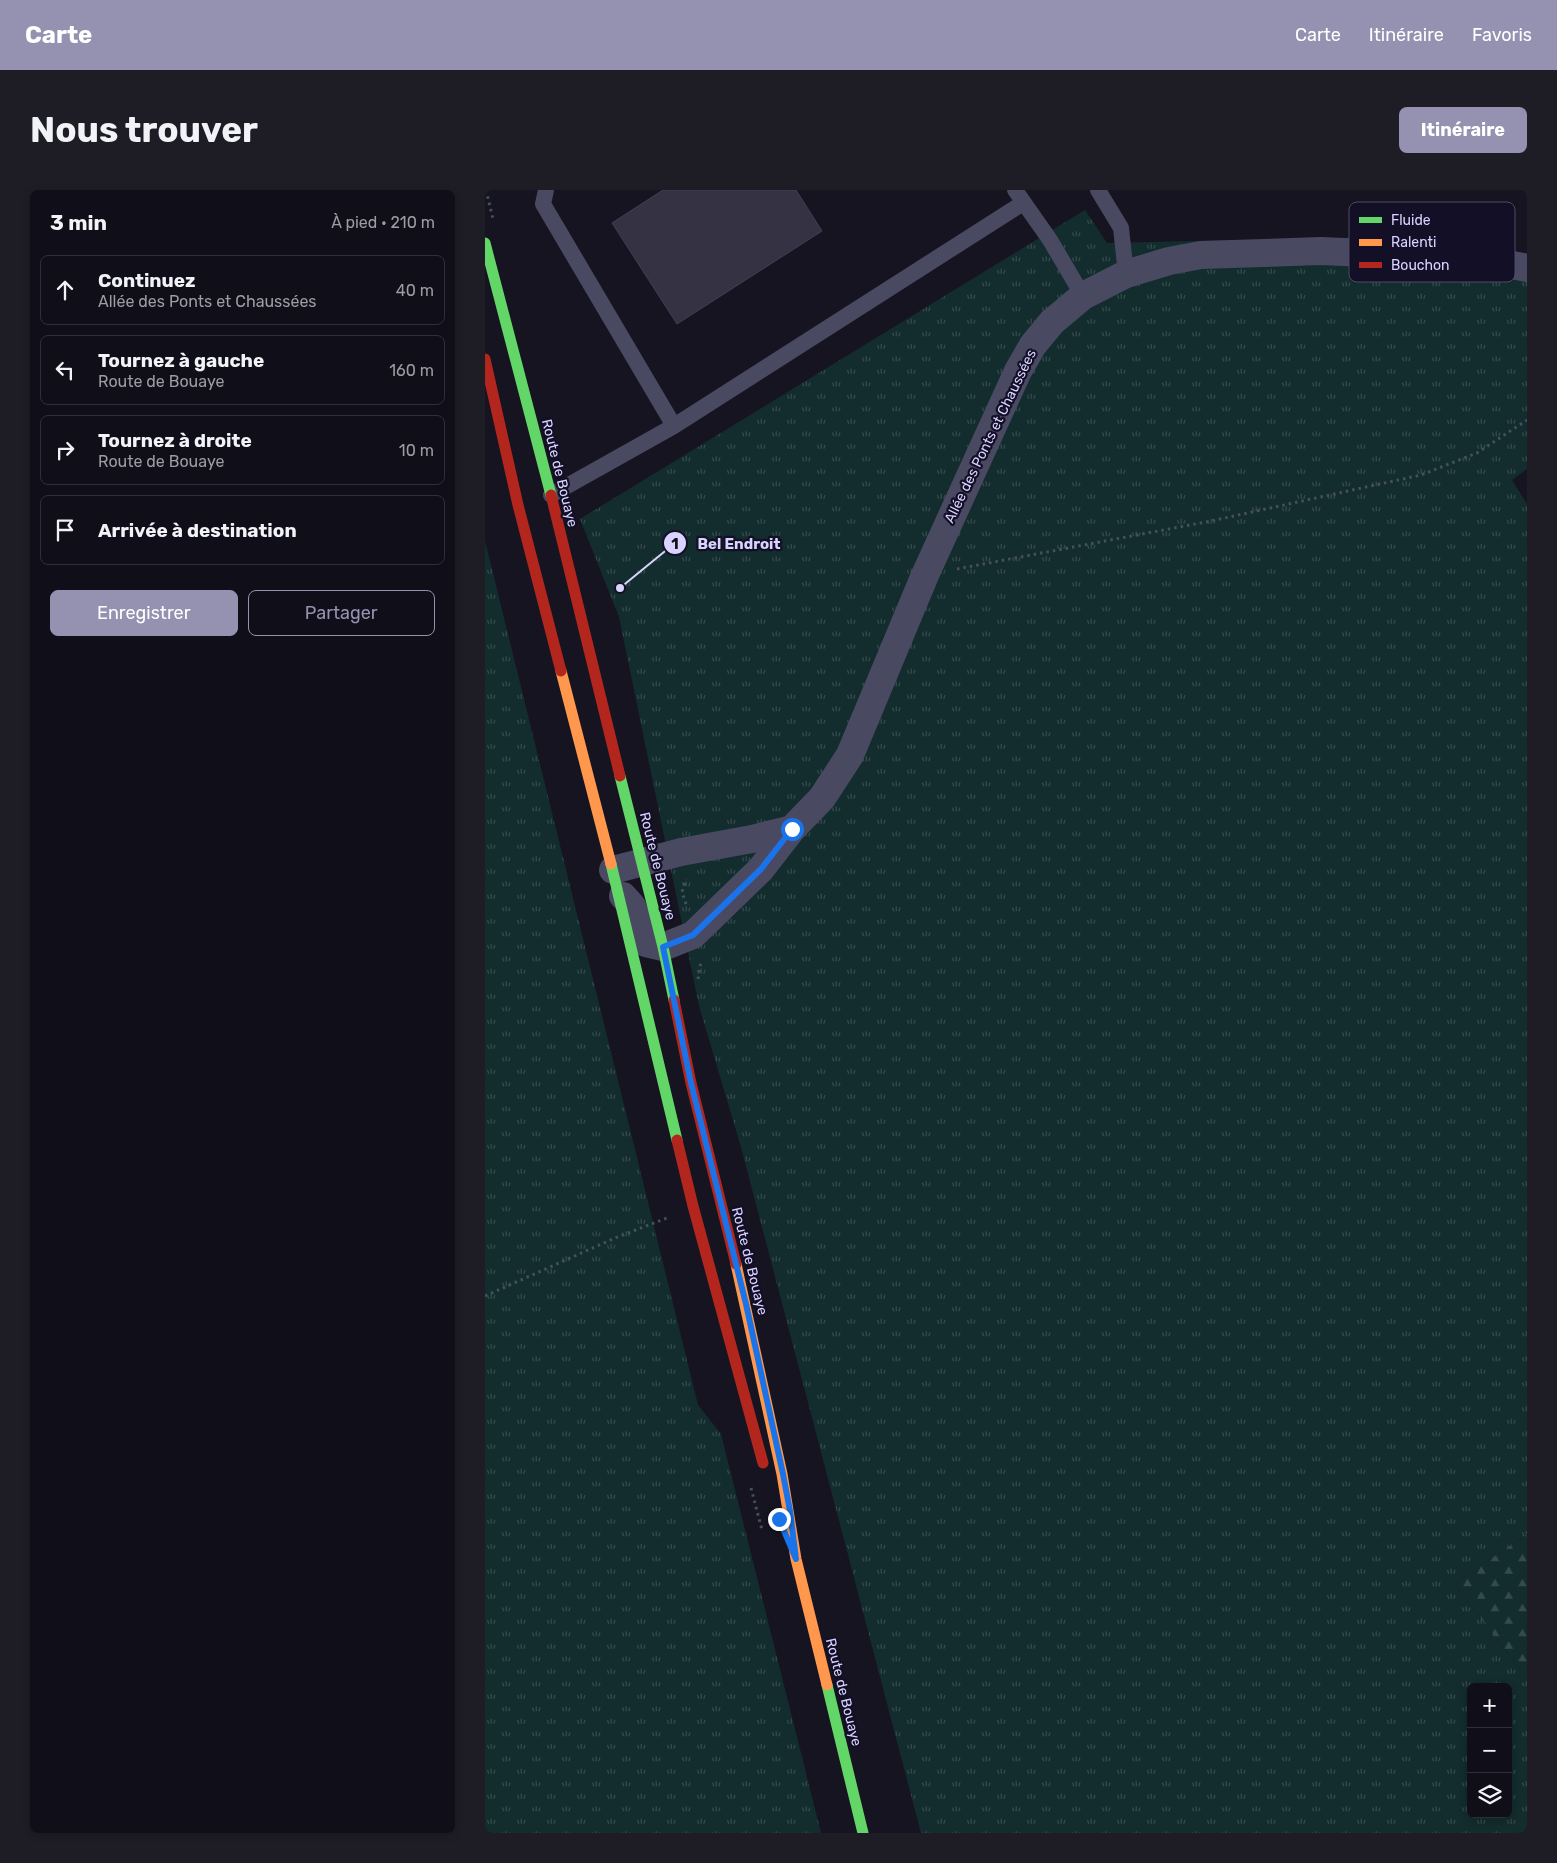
<!DOCTYPE html>
<html lang="fr">
<meta charset="utf-8">
<style>
:root{--surface:#100f19;--page:#1e1d26;--text:#f1f3f6;--muted:#9c9ca2;--line:#302f38;--accent:#9591b1}
body{margin:0;font-family:Rubik,sans-serif;background:var(--page);color:var(--text)}
.controls{position:absolute;right:15px;bottom:15px;display:grid;overflow:hidden;border-radius:8px;box-shadow:0 2px 8px #0003}
.controls button{width:45px;height:45px;display:grid;place-items:center;padding:0;border:0;border-bottom:1px solid var(--line);background:var(--surface);color:var(--text);font:25px sans-serif}
.stop{position:absolute;width:15px;height:15px;margin:-11px;border:4px solid #1a73e8;border-radius:50%;background:#fff}
.stop.end{background:#1a73e8;border-color:#fff;box-shadow:0 1px 5px #0008}
.list{margin:0;padding:0;list-style:none}
h2{display:flex;justify-content:space-between;align-items:center;height:65px;margin:0;padding:0 20px;font-size:21px}
h2 small{font-size:16px;font-weight:400;color:var(--muted)}
.list li{display:grid;grid-template-columns:32px 1fr auto;gap:15px;align-items:center;box-sizing:border-box;height:70px;margin:0 10px 10px;padding:0 10px;border:1px solid var(--line);border-radius:8px}
.list b{display:block;font-size:19px;white-space:nowrap}
.list p{margin:0;font-size:16px;white-space:nowrap;color:var(--muted)}
.list em{font-size:16px;font-style:normal;color:var(--muted)}
.actions{display:flex;gap:10px;padding:15px 20px}
.actions a{flex:1;padding:11px 0;border:1px solid var(--accent);border-radius:8px;text-align:center;font-size:18px;color:var(--accent)}
.actions .main{background:var(--accent);color:#fff}
.icon{flex:none;width:28px;height:28px;fill:none;stroke:currentColor;stroke-width:2;stroke-linecap:round;stroke-linejoin:round}
.map{position:relative;flex:none;width:1042px;height:1643px;overflow:hidden;border-radius:8px}
header{display:flex;align-items:center;gap:30px;box-sizing:border-box;height:70px;padding:0 25px;background:var(--accent);color:#fff}
header strong{font-size:24px}
nav{display:flex;gap:28px;margin-inline-start:auto;font-size:18px}
.intro{display:flex;align-items:center;justify-content:space-between;box-sizing:border-box;height:120px;padding:0 30px}
h1{margin:0;font-size:35px}
.button{padding:12px 22px;border-radius:8px;background:var(--accent);color:#fff;font-size:18px;font-weight:700}
main{display:flex;gap:30px;padding:0 30px}
aside{flex:1;background:var(--surface);border-radius:8px;box-shadow:0 2px 8px #0003}
.map>svg:first-child{display:block}
.grass{fill:url(#grass-tufts);fill-rule:evenodd}
.forest{fill:url(#forest-firs)}
.building{fill:#343243;stroke:#433f54}
.lines{fill:none;stroke-linecap:round;stroke-linejoin:round}
.path{stroke:#44505f;stroke-width:3;stroke-dasharray:2.5 4;stroke-linecap:butt}
.lane{stroke:#4a4962;stroke-width:16}
.street{stroke:#4a4962;stroke-width:28}
.fast{stroke:#63d668;stroke-width:11}
.slow{stroke:#ff974d;stroke-width:11}
.jam{stroke:#b3261e;stroke-width:11}
.route{stroke:#1a73e8;stroke-width:6}
.labels{text-anchor:middle;stroke-width:4.5;stroke-linejoin:round;paint-order:stroke}
.street-label{font-size:14px;fill:#d9d4ff;stroke:#130f26}
.key{fill:#130f26;stroke:#4e4a67;stroke-width:1}
.key-label{font-size:14px;fill:#d9d4ff}
.leader{fill:none;stroke:#d9d4ff;stroke-width:2}
.callout-dot{fill:#d9d4ff;stroke:#130f26;stroke-width:2}
.mark-label{font-size:15px;text-anchor:middle;font-weight:bold;fill:#111}
.callout-label{font-size:15px;text-anchor:middle;font-weight:bold;fill:#d9d4ff;stroke:#130f26;stroke-width:4.5;stroke-linejoin:round;paint-order:stroke}
</style>
<header>
<strong>Carte</strong>
<nav><a>Carte</a><a>Itinéraire</a><a>Favoris</a></nav>
</header>
<div class="intro"><h1>Nous trouver</h1><a class="button">Itinéraire</a></div>
<main>
<aside>
<h2>3 min<small>À pied · 210 m</small></h2>
<ul class="list">
<li><svg class="icon" aria-label="ahead" viewBox="0 0 24 24"><path d="M12 20V5M6 11l6-6 6 6"/></svg><div><b>Continuez</b><p>Allée des Ponts et Chaussées</p></div><em>40 m</em></li>
<li><svg class="icon" aria-label="left" viewBox="0 0 24 24"><path d="M17 20v-9H6M10 6l-5 5 5 5"/></svg><div><b>Tournez à gauche</b><p>Route de Bouaye</p></div><em>160 m</em></li>
<li><svg class="icon" aria-label="right" viewBox="0 0 24 24"><path d="M7 20v-9h11M14 6l5 5-5 5"/></svg><div><b>Tournez à droite</b><p>Route de Bouaye</p></div><em>10 m</em></li>
<li><svg class="icon" aria-label="arrive" viewBox="0 0 24 24"><path d="M6 21V4h12l-3 4 3 4H6"/></svg><div><b>Arrivée à destination</b></div></li>
</ul>
<div class="actions"><a class="main">Enregistrer</a><a>Partager</a></div>
</aside>
<div class="map">
<svg width="1042" height="1643" viewBox="0 0 1042 1643">
<defs>
<pattern id="grass-tufts" width="24" height="20" patternUnits="userSpaceOnUse" patternTransform="scale(1.25)"><rect width="24" height="20" fill="#132c2d"/><path d="M3 7l-1-3M5 7V3M7 7l1-3M15 17l-1-3M17 17v-4M19 17l1-3" fill="none" stroke="#354a4c"/></pattern>
<pattern id="forest-firs" width="22" height="20" patternUnits="userSpaceOnUse" patternTransform="scale(1.25)"><rect width="22" height="20" fill="#132c2d"/><path d="M5 1l3.5 6h-7zM16 11l3.5 6h-7z" fill="#354a4c"/></pattern>
</defs>
<rect width="100%" height="100%" fill="#161421"/>
<path class="grass" d="M600 20 622 53 893 47 1042 63V279L1027 290 1042 314V1344L969 1394 1042 1488V1643H436L256 957 214 816 134 427 95 329ZM986 1497H1023V1624H986Z
M0 351 213 1215 236 1244 336 1643H0Z"/>
<path class="forest" d="M1042 1344V1488L969 1394Z"/>
<path class="building" d="M178 0H311L337 41 192 134 127 33Z"/>
<g class="lines">
<path class="path" d="M1 0 8 29
M472 379 726 331 936 285 992 263 1042 230
M201 714 197 702 201 689
M213 789 216 771
M0 1106 130 1048 182 1028
M266 1298 277 1340"/>
<path class="lane" d="M61 0 58 14 189 236 538 13
M530 0 565 50 598 106
M613 0 636 38 641 84
M66 305 189 236"/>
<path class="street" d="M128 680 196 662 267 649 307 639
M138 706 147 716 161 753 178 757 208 745 276 679 307 639 337 608 365 565 440 385 533 181 548 155 567 132 598 106 641 84 684 71 716 65 836 61 993 68 1042 78"/>
<path class="fast" d="M0 53 66 305
M135 586 178 757 189 810
M126 674 192 950
M342 1495 378 1643"/>
<path class="slow" d="M76 481 126 674
M251 1074 297 1284 311 1369 342 1495"/>
<path class="jam" d="M0 169 33 315 76 481
M66 305 135 586
M189 810 206 893 251 1074
M192 950 208 1016 278 1273"/>
</g>
<g class="lines">
<path class="route" d="M294 1329 311 1369 305 1321 298 1284 261 1114 206 893 178 757 208 745 276 679 307 639"/>
</g>
<g class="labels">
<g class="street-label">
<text transform="translate(505 246) rotate(-64)" y="5">Allée des Ponts et Chaussées</text>
<text transform="translate(75 283) rotate(76)" y="5">Route de Bouaye</text>
<text transform="translate(173 676) rotate(76)" y="5">Route de Bouaye</text>
<text transform="translate(265 1071) rotate(76)" y="5">Route de Bouaye</text>
<text transform="translate(359 1502) rotate(76)" y="5">Route de Bouaye</text>
</g>
</g>
<rect x="864" y="12" width="166" height="80" rx="8" class="key"/>
<rect x="874" y="27" width="23" height="6" fill="#63d668"/>
<rect x="874" y="49" width="23" height="7" fill="#ff974d"/>
<rect x="874" y="72" width="23" height="6" fill="#b3261e"/>
<g class="key-label">
<text x="906" y="35">Fluide</text>
<text x="906" y="57">Ralenti</text>
<text x="906" y="80">Bouchon</text>
</g>
<path class="leader" d="M135 398L190 353"/>
<g class="callout-dot">
<circle cx="135" cy="398" r="5"/>
<circle cx="190" cy="353" r="12"/>
</g>
<g class="mark-label">
<text x="190" y="359">1</text>
</g>
<g class="callout-label">
<text x="254" y="359">Bel Endroit</text>
</g>
</svg>
<div class="controls">
<button>+</button>
<button>−</button>
<button><svg class="icon" aria-label="layers" viewBox="0 0 24 24"><path d="M12 4l9 5-9 5-9-5zM3 14l9 5 9-5"/></svg></button>
</div>
<div class="stop" style="left:307px;top:639px"></div>
<div class="stop end" style="left:294px;top:1329px"></div>
</div>
</main>
